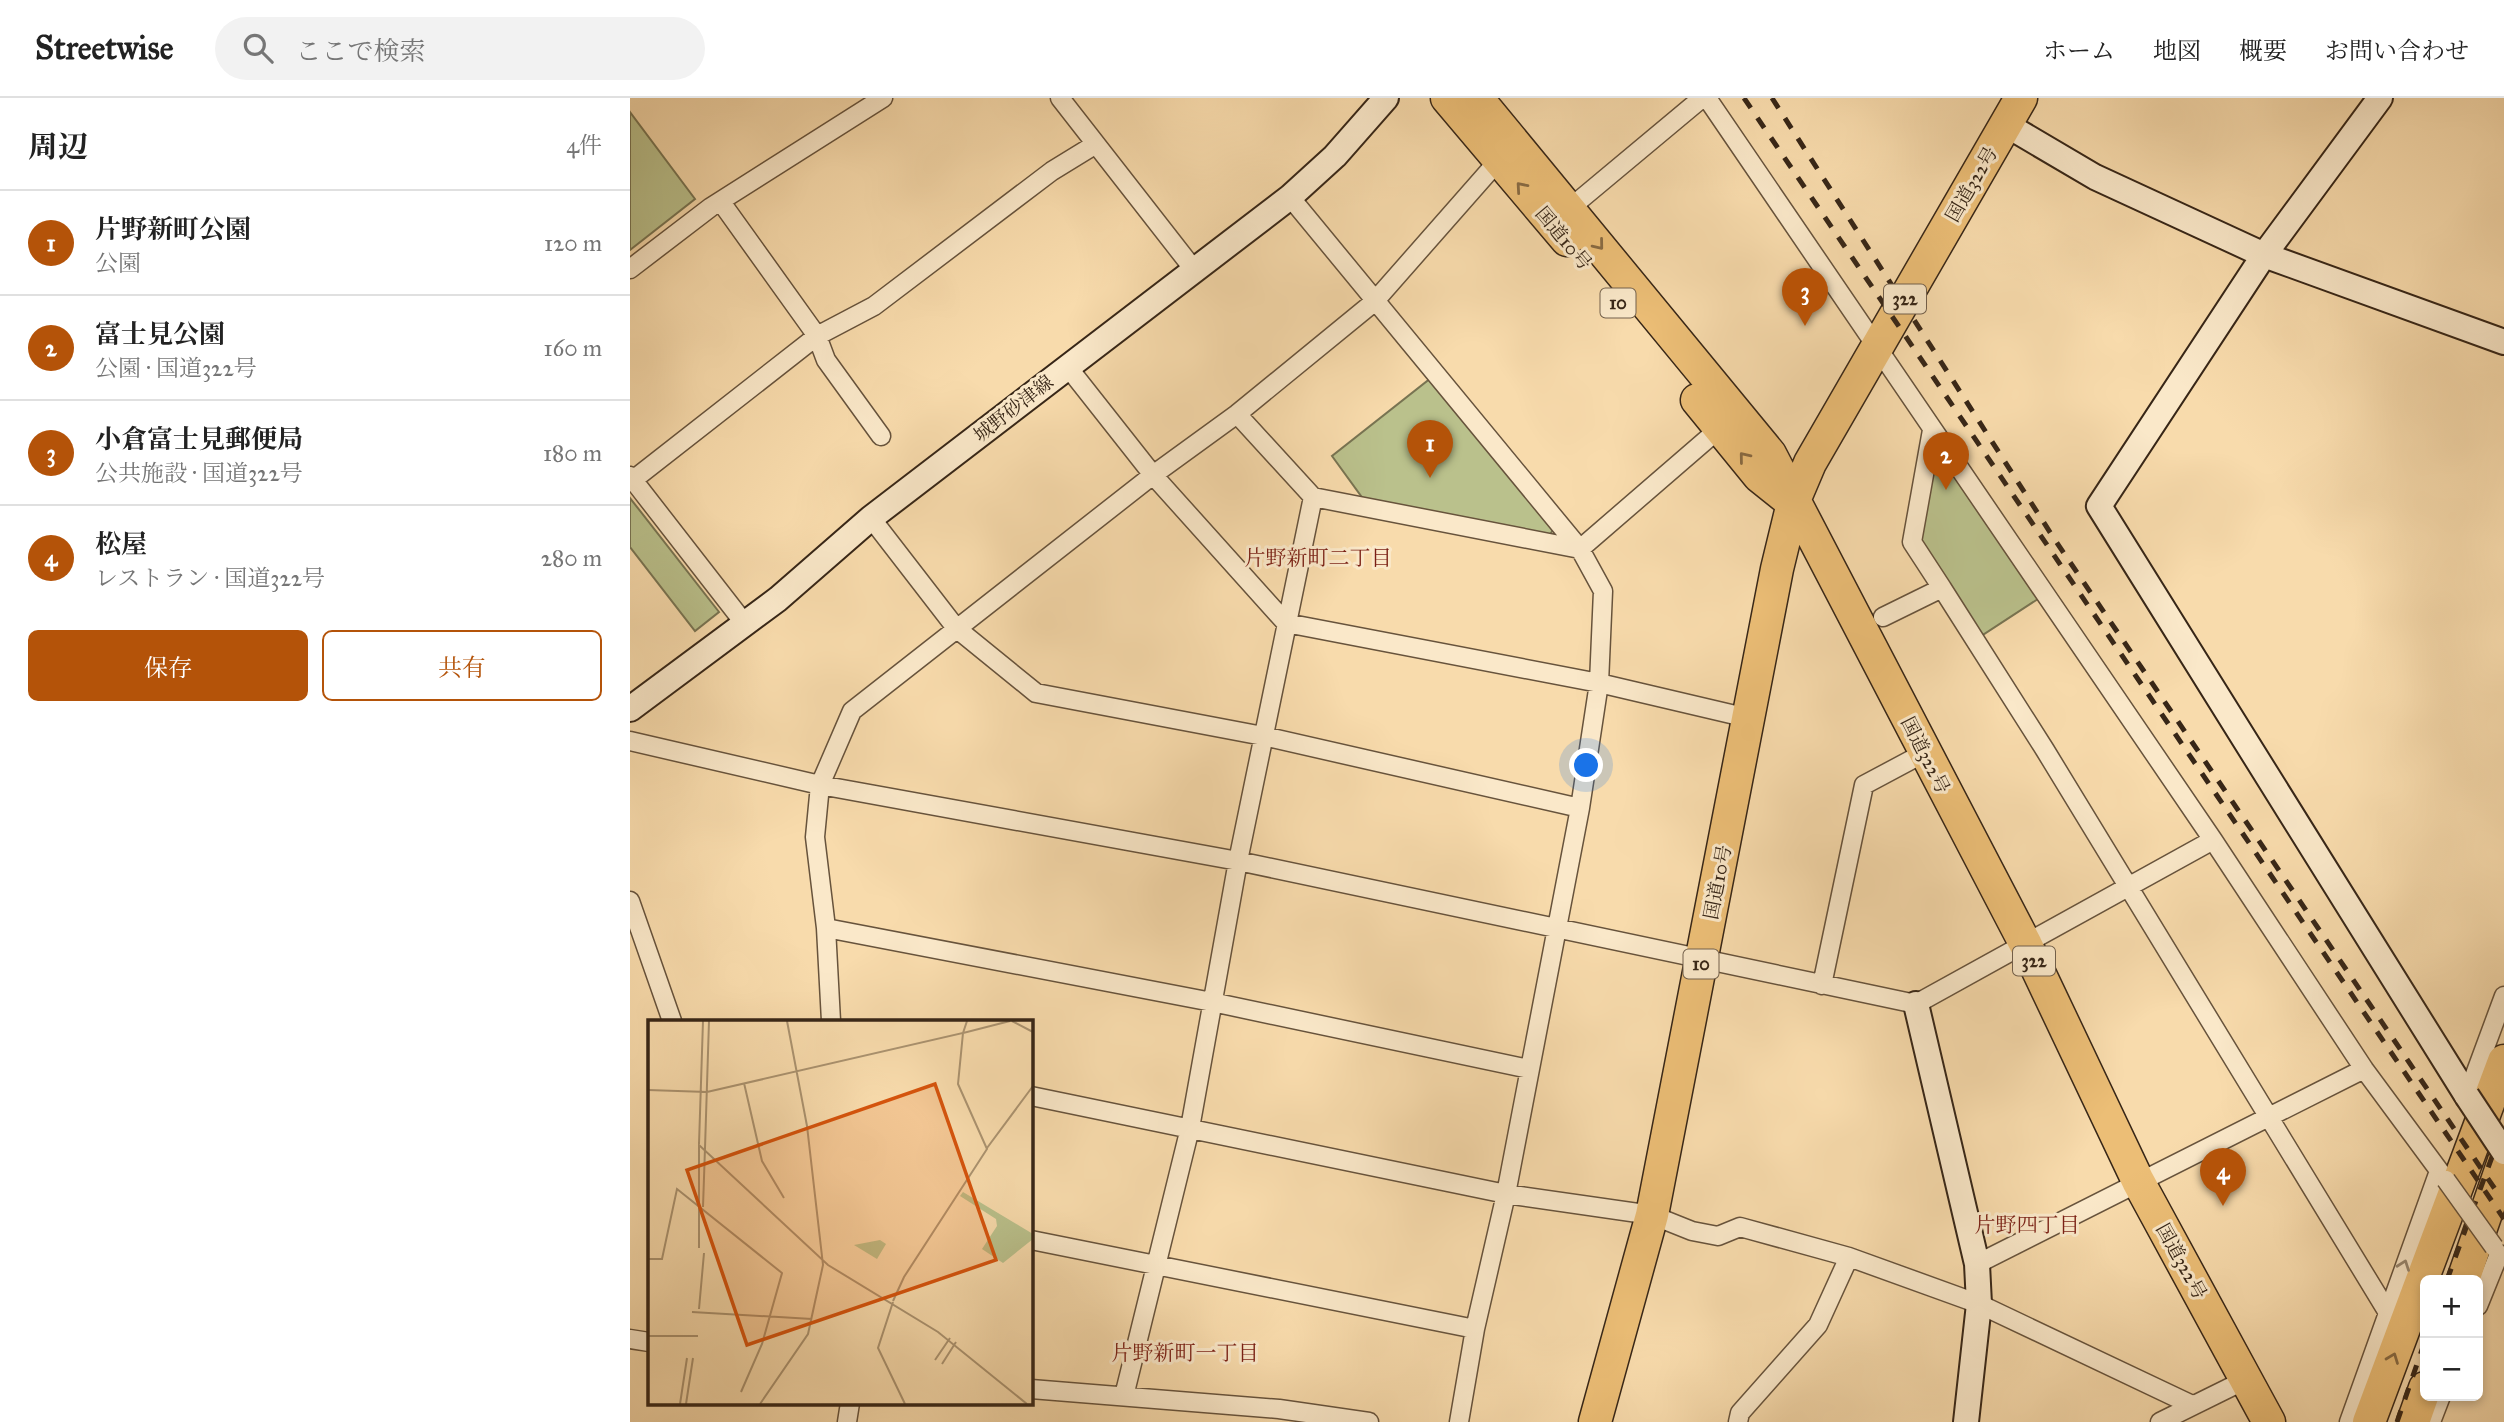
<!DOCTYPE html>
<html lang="ja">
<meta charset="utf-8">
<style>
:root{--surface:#fff;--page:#f2f2f2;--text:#222;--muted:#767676;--line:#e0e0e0;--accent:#b45309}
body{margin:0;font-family:"IM FELL Great Primer","Noto Serif JP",serif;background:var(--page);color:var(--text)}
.controls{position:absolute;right:21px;bottom:21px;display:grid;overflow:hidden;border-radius:10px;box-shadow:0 4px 10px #0003}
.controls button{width:63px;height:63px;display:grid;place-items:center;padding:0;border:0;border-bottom:2px solid var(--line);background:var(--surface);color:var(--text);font:35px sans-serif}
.you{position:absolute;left:957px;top:668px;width:24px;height:24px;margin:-18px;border:5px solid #fff;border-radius:50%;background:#1a73e8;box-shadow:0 0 0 10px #1a73e833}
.badge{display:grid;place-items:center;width:46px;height:46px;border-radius:50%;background:var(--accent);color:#fff;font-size:23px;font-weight:700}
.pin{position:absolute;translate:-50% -58px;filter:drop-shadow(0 2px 4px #0008)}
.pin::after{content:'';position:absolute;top:37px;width:24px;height:21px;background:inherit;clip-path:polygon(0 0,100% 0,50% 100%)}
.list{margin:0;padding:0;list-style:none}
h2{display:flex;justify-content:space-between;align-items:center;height:91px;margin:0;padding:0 28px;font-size:30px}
h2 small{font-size:23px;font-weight:400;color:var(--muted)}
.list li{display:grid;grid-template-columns:46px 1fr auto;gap:21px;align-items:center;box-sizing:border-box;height:105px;padding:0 28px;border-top:2px solid var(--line)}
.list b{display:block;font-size:26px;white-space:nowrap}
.list p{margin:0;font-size:23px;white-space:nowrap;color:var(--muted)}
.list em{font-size:23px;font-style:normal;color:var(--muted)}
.actions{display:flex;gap:14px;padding:21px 28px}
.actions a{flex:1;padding:16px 0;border:2px solid var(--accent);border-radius:10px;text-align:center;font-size:24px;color:var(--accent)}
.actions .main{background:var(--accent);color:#fff}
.icon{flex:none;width:38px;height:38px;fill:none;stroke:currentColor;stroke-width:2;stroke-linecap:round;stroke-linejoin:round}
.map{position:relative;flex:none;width:1874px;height:1324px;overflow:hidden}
header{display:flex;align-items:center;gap:42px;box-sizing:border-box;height:98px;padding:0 35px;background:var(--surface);border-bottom:2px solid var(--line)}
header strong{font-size:33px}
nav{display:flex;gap:38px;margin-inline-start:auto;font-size:24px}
.search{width:490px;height:63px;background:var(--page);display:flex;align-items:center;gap:18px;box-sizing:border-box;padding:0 24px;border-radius:38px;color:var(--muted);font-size:26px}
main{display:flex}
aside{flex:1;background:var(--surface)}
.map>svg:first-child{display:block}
.green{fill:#bac18c;stroke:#787452;stroke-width:2}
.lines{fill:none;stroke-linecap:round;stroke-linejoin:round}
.street-casing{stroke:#67533c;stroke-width:21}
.secondary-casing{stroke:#372617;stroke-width:28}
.highway-casing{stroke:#372617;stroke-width:35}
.street{stroke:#fae8c9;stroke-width:18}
.secondary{stroke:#fae8c9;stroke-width:24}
.highway{stroke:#ecbe76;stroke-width:32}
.rail{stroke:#372617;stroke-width:5;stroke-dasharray:12 12;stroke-linecap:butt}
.street-bridge-casing{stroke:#67533c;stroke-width:21;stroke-linecap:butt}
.secondary-bridge-casing{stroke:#372617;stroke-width:28;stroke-linecap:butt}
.street-bridge{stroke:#fae8c9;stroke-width:18}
.secondary-bridge{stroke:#fae8c9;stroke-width:24}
.oneway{stroke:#886a42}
.oneway2{stroke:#988770}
.labels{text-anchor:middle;stroke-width:6;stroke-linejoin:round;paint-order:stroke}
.shield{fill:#fae8c9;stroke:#72604c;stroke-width:2}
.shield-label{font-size:18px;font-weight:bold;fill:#372617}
.street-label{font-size:19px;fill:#372617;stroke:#fae8c9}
.neighbourhood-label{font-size:21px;fill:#7a1f14;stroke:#fae8c9}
.inset-road{fill:none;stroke:#ab9370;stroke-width:2}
.view{fill:#d6540d;fill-opacity:0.15;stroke:#d6540d;stroke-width:3.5}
.inset-edge{fill:none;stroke:#372617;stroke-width:3.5}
</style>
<header>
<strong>Streetwise</strong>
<div class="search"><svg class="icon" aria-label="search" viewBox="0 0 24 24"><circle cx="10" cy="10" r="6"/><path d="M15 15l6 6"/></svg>ここで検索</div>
<nav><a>ホーム</a><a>地図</a><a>概要</a><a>お問い合わせ</a></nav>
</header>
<main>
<aside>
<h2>周辺<small>4件</small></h2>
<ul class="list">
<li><span class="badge">1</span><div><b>片野新町公園</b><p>公園</p></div><em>120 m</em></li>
<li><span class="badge">2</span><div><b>富士見公園</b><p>公園 · 国道322号</p></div><em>160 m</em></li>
<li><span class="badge">3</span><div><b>小倉富士見郵便局</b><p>公共施設 · 国道322号</p></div><em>180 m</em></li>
<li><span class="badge">4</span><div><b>松屋</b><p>レストラン · 国道322号</p></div><em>280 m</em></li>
</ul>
<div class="actions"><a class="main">保存</a><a>共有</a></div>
</aside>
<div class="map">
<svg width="1874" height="1324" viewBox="0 0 1874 1324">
<rect width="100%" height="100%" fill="#f8dbac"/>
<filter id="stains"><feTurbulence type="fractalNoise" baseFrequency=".00286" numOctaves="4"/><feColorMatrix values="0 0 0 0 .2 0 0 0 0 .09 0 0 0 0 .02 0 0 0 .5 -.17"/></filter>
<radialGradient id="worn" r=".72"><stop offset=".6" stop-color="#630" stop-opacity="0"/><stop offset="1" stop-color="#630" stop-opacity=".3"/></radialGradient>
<path class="green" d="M0 14 65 101 0 152Z
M801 280 924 430 918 440 734 402 702 358Z
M1304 342 1411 499 1348 540 1285 442Z
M0 400 89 514 65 533 0 449Z"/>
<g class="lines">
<g class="street-casing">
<path id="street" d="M430 0 565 173
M1077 0 1583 742 1734 971 1816 1082
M660 99 950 451 973 493 969 585 950 710 876 1096 845 1231 829 1324
M91 104 187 238 196 262 251 338
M939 111 1072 0
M0 171 81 109 253 0
M437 268 523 377 656 525 969 585 1118 620
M607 316 683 399 950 451
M1302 332 1282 444 1312 490
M0 378 115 526
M3 382 187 238 244 208 422 73 466 46
M241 420 326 530 406 595 633 638 950 710
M950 451 1090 330
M1253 519 1312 490 1415 652 1757 1213
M0 643 190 687 608 763 1286 906 1583 742
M0 803 42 923
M196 830 582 904 899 971
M1192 887 1234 687 1294 655
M201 923 196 830 185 739 190 687 222 613 523 377 607 316 744 204 868 63
M401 998 876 1096 1022 1117 1062 1133 1088 1138 1110 1129 1219 1159 1349 1206 1562 1307
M1837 998 1874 898
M401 1142 845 1231
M1347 1166 1734 971
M1848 1208 1869 1156
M0 1241 19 1244
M401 1291 649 1311 739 1324
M494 1298 560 1030 608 763 683 399
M217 1324 220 1305
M1108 1324 1110 1315 1188 1227 1219 1159
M1530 1324 1617 1281
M1719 1324 1809 1073
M1801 1324 1811 1298"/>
</g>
<g class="secondary-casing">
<path id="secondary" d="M1750 0 1634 157 1469 408 1837 998
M1375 26 1465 79 1634 157 1874 244
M0 611 148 501 241 420 660 99 705 58 756 0
M1286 906 1347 1166 1349 1206 1336 1324"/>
</g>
<g class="highway-casing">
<path id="highway" d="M817 0 937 142
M847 0 1140 356 1396 847 1508 1083 1639 1324
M1067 302 1129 378 1154 398
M1833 1182 1874 1063
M965 1324 1022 1117 1147 471 1163 405 1180 365 1391 0
M1739 1324 1874 963
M1783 1324 1795 1290"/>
</g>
<use href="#street" class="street"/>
<use href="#secondary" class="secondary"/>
<use href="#highway" class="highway"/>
<path class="rail" d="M1114 0 1874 1121
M1142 0 1425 442 1867 1094
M1817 1182 1874 1026
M1767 1324 1795 1243"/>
<g class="street-bridge-casing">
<path id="street-bridge" d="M1816 1082 1864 1149"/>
</g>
<g class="secondary-bridge-casing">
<path id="secondary-bridge" d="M1837 998 1874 1054"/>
</g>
<use href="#street-bridge" class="street-bridge"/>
<use href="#secondary-bridge" class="secondary-bridge"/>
</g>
<defs><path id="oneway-chevron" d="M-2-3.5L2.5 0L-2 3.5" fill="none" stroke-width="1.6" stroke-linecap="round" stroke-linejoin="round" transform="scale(1.75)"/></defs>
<g class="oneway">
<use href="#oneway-chevron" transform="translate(891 89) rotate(-131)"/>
<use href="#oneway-chevron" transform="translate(969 147) rotate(51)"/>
<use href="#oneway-chevron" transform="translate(1114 359) rotate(-129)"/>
<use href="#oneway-chevron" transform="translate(1763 1260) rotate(-69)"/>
</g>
<use class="oneway2" href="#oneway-chevron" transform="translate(1774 1167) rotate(-70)"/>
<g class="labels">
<g class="shield">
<rect x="1254" y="186.5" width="42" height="29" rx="5"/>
<rect x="970.5" y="190.5" width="35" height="29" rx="5"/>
<rect x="1383" y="848.5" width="42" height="29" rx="5"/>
<rect x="1053.5" y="851.5" width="35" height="29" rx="5"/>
</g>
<g class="shield-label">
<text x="1275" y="207">322</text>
<text x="988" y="211">10</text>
<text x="1404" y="869">322</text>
<text x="1071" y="872">10</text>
</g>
<g class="street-label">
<text transform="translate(1341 86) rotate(-60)" y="7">国道322号</text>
<text transform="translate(934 140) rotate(50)" y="7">国道10号</text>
<text transform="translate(383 310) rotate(-38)" y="7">城野砂津線</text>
<text transform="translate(1296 657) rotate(63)" y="7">国道322号</text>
<text transform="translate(1087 784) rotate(-79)" y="7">国道10号</text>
<text transform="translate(1552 1163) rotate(61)" y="7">国道322号</text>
</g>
<g class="neighbourhood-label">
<text x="688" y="467">片野新町二丁目</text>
<text x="1397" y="1134">片野四丁目</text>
<text x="555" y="1262">片野新町一丁目</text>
</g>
</g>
<g transform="translate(18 922)">
<rect width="385" height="385" fill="#f8dbac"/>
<path d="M315 172 385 214V219L355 243 334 229 349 206 348 199 312 176ZM232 220 238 224 229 239 206 225Z" fill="#bac18c"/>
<path class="inset-road" d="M364 1 385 12M96 63 114 141 136 178M0 70 59 72 315 13 319 1M51 124 55 1M57 128 61 1M339 128 385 66M55 187 57 128M51 228V125L180 245 290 312 379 384M0 239H14L29 169 134 253 114 324 93 372M245 281 256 257 339 129 310 64 315 13 362 1M245 282 230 328 257 384M51 289 56 233M44 292 164 299M0 316H50M287 340 302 318M294 344 308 322M32 384 39 338M38 384 45 338M112 384 160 314 175 245 159 106 139 1"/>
<path class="view" d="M287 64 348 240 99 325 39 150Z"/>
<rect width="385" height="385" class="inset-edge"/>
</g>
<rect width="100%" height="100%" filter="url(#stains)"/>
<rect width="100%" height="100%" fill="url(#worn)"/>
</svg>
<div class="controls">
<button>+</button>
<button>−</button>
</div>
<div class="you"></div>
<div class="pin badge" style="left:800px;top:380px">1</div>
<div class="pin badge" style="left:1316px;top:392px">2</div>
<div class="pin badge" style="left:1175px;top:228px">3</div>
<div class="pin badge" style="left:1593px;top:1108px">4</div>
</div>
</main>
